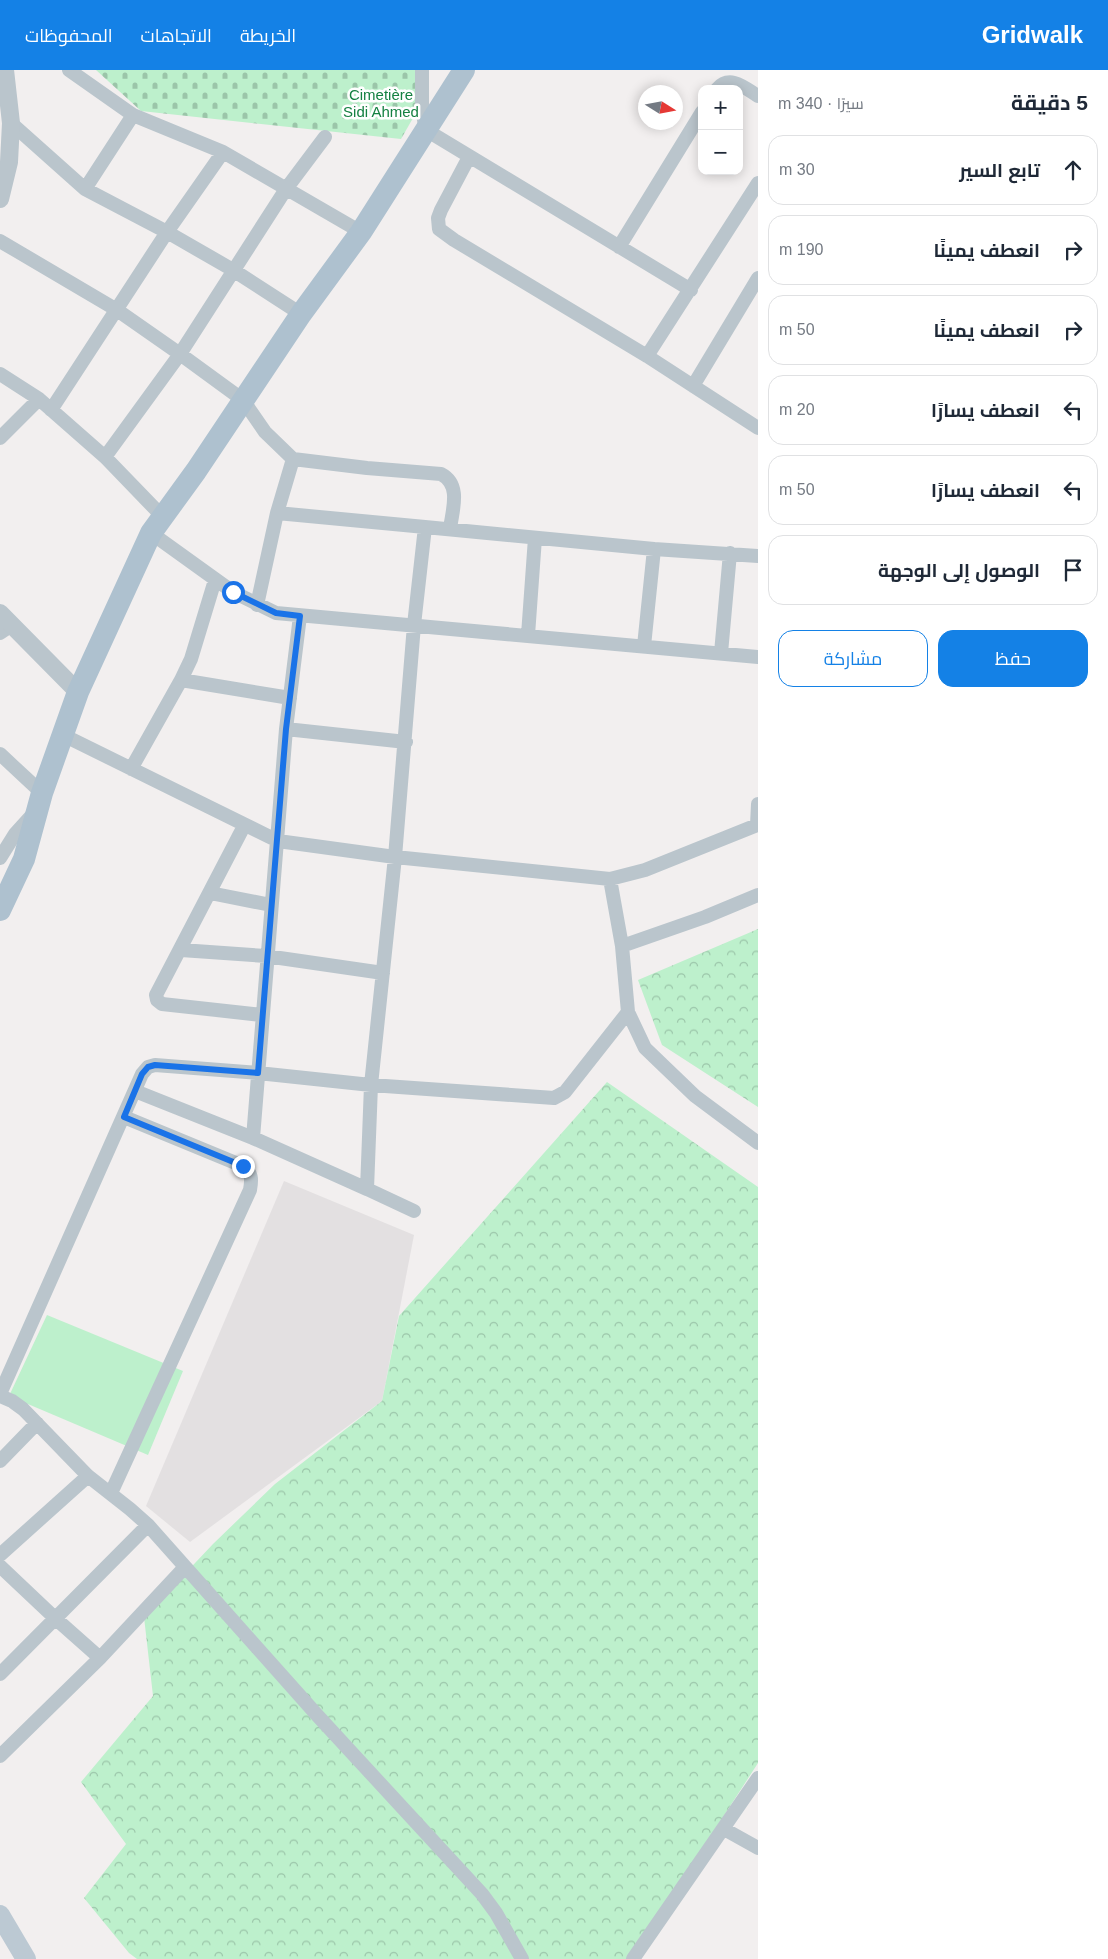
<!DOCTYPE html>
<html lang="ar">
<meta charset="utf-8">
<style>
:root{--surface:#fff;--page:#f6f6f7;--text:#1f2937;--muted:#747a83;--line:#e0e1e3;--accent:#1481e6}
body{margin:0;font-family:Helvetica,Cairo,sans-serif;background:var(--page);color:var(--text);direction:rtl}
.controls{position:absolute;right:15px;top:15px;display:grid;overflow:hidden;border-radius:10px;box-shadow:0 2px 12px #0003}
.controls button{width:45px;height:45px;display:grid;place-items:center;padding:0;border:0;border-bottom:1px solid var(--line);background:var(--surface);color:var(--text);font:25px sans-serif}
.compass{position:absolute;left:638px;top:15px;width:45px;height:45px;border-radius:50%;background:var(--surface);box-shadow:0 2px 12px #0003;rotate:101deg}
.stop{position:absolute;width:15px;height:15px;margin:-11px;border:4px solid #1a73e8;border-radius:50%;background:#fff}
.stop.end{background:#1a73e8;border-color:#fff;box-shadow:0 1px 5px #0008}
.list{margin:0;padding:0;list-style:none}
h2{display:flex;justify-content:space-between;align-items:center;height:65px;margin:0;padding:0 20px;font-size:21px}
h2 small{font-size:16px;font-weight:400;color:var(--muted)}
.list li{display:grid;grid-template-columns:32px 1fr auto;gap:15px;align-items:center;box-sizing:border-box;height:70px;margin:0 10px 10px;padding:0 10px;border:1px solid var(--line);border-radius:15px}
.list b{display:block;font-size:19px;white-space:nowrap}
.list em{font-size:16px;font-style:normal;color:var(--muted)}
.actions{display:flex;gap:10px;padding:15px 20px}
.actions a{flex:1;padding:11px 0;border:1px solid var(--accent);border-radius:15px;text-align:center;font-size:18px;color:var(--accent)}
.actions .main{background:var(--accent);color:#fff}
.icon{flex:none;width:28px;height:28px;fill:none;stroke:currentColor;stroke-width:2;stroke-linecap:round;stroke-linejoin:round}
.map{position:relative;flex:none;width:758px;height:1889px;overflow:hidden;direction:ltr}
header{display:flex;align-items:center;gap:30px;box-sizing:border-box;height:70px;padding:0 25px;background:var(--accent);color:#fff}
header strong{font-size:24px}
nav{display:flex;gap:28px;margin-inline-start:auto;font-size:18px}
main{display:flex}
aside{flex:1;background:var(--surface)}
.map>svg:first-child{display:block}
.education{fill:#e3e0e1}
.grass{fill:#bdf0cc}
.forest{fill:url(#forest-crowns)}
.cemetery{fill:url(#cemetery-stones)}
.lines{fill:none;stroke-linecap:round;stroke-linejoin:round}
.minor{stroke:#bac5cc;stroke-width:14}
.tertiary{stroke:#bac5cc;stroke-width:18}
.secondary{stroke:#bcc9d3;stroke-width:20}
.primary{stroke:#aec1cf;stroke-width:22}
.route{stroke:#1a73e8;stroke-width:6}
.labels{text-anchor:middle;stroke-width:5;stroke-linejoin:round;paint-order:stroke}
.park-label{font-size:15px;fill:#158142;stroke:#fff}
</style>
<header>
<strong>Gridwalk</strong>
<nav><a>الخريطة</a><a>الاتجاهات</a><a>المحفوظات</a></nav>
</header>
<main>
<aside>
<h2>5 دقيقة<small>سيرًا · 340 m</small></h2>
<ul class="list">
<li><svg class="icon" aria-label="ahead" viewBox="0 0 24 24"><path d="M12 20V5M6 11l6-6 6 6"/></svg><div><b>تابع السير</b></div><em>30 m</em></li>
<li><svg class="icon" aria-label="right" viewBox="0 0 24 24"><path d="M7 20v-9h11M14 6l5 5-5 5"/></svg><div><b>انعطف يمينًا</b></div><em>190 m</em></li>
<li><svg class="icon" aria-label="right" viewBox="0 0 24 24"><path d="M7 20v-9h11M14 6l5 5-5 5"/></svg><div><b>انعطف يمينًا</b></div><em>50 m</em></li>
<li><svg class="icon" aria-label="left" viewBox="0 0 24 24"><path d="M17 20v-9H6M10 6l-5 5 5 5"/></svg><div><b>انعطف يسارًا</b></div><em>20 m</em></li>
<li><svg class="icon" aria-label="left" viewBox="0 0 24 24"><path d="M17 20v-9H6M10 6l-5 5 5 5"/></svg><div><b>انعطف يسارًا</b></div><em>50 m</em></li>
<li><svg class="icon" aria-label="arrive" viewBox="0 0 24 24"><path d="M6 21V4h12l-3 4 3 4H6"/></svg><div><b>الوصول إلى الوجهة</b></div></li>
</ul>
<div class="actions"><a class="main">حفظ</a><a>مشاركة</a></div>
</aside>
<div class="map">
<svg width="758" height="1889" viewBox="0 0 758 1889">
<defs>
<pattern id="forest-crowns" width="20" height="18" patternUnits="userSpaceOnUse" patternTransform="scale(1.25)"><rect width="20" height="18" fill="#bdf0cc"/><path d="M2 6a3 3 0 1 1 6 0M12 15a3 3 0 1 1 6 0" fill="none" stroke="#9bc5a9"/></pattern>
<pattern id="cemetery-stones" width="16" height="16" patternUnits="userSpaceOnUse" patternTransform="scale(1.25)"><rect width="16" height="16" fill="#bdf0cc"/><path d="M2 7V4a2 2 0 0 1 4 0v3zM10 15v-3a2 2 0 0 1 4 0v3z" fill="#9bc5a9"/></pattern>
</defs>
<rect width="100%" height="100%" fill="#f2efef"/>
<path class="education" d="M284 1111 414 1165 382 1331 190 1472 146 1436Z"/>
<path class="grass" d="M47 1245 183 1301 148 1385 9 1326Z"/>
<path class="forest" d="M758 859V1037L662 975 638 910Z
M607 1012 758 1117V1693L631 1889H137L129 1883 84 1828 126 1774 81 1712 153 1626 144 1547 213 1474 275 1414 382 1331 399 1246Z"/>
<path class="cemetery" d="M96 0H420L417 41 401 69 141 41Z"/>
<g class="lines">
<path class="minor" d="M69 0 133 45 223 82 361 162
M422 0V40L426 60 691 220
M717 19C730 4 745 18 758 26
M11 53 85 119 167 162 233 200 301 244
M469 87 441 140 438 148 439 159 454 170 647 286 758 358
M85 119 133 45
M0 171 117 240 180 284 243 330 265 362 293 389
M619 177 702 42
M647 286 758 113
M0 304 39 329 105 387 162 446
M693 316 758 208
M51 340 167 162 223 82
M0 368 39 329
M105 387 180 284 286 119 325 67
M277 443 425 457
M151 463 233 522 276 543 758 587
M215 510 191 589 181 610 290 628
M257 535 277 443 293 389 367 398 441 404C462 415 452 441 450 459
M300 546 286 659 253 1068 367 1119 371 1015 395 787 414 555 425 457 654 479 758 486
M0 563 12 555
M528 565 535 468
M644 576 654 479
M721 583 730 483
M286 659 406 672
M63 665 278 771 395 787 610 809 622 876 628 942 645 978 695 1026 758 1073
M0 684 42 723
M131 699 181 610
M244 756 156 925 157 930 162 934 262 945
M0 788 15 764 34 743
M610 809 645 800 757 755 758 734
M210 823 271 835
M622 876 705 847 758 825
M181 880 266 886 383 903
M135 1021 253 1068
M367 1119 414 1141
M0 1324 142 1004 148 997 155 995 258 1003 371 1015 554 1028 565 1022 628 942
M0 1326 12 1331 23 1339 88 1406 130 1439 148 1455 317 1645 482 1824 496 1843 522 1889
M0 1391 37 1353
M111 1423 250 1120C252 1109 252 1103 243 1096L124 1047
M0 1485 88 1406
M0 1496 56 1549 100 1588 0 1686
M100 1588 185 1497
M0 1604 148 1455
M724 1759 758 1778
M633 1889 758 1708"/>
<path class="tertiary" d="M0 129 9 92 11 53 5 0
M0 543 78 622"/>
<path class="secondary" d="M0 1845 26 1889"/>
<path class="primary" d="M0 840 24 789 42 723 78 622 151 463 196 401 301 244 361 162 464 0"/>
</g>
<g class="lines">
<path class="route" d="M233 522 276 543 300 546 286 659 258 1003 155 995 148 997 142 1004 124 1047 243 1096"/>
</g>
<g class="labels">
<g class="park-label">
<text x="381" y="30">Cimetière<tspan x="381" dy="17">Sidi Ahmed</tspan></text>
</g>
</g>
</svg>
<div class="controls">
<button>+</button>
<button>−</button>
</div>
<svg class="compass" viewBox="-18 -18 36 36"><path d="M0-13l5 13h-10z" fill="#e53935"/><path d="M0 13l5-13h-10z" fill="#747a83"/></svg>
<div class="stop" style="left:233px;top:522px"></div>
<div class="stop end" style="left:243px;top:1096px"></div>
</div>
</main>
